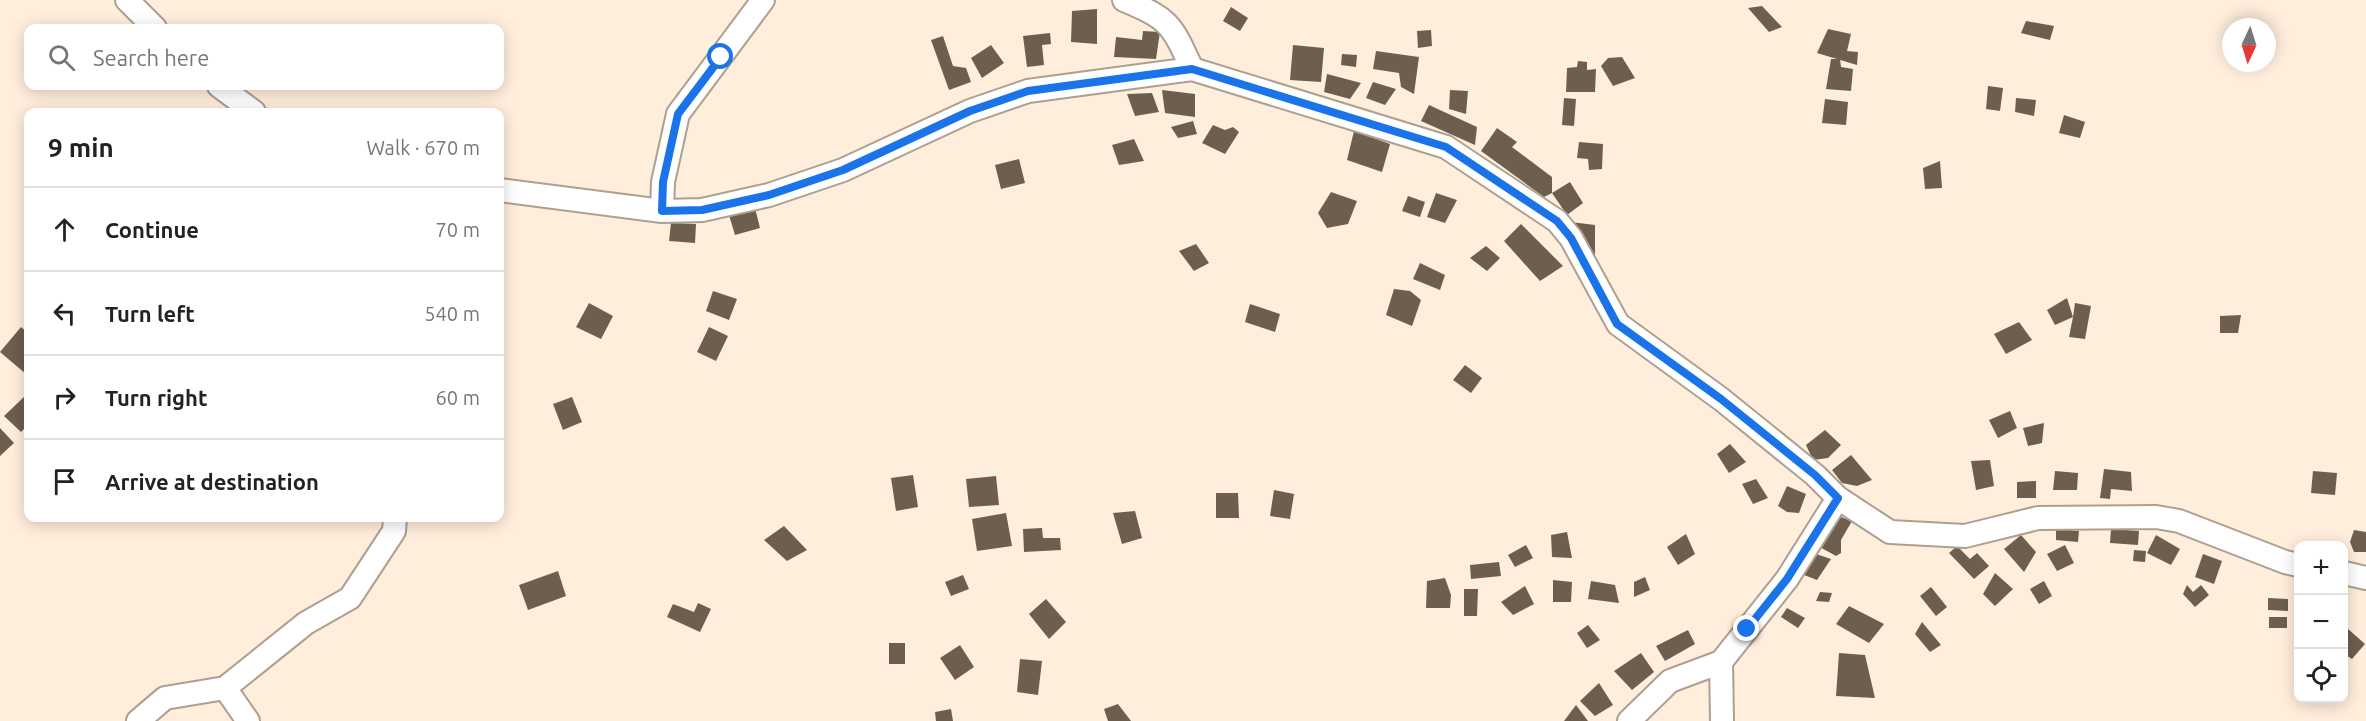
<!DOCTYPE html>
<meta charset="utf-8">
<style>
:root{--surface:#fff;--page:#f2f2f2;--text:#222;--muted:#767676;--line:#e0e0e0}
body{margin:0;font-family:Ubuntu,sans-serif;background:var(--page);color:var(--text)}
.controls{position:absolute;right:18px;bottom:18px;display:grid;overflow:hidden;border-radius:12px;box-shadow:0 3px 15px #0003}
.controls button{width:54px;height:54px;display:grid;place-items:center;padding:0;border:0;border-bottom:2px solid var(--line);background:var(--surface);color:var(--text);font:30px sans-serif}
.compass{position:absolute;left:2222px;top:18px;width:54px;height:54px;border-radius:50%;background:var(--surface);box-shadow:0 3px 15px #0003;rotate:184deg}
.stop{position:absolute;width:18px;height:18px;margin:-14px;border:4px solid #1a73e8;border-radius:50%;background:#fff}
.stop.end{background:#1a73e8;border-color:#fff;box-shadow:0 2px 6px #0008}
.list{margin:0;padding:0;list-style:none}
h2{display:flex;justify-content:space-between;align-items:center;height:78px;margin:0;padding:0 24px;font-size:26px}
h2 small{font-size:20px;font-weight:400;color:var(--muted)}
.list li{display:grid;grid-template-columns:39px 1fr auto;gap:18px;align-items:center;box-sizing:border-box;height:84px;padding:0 24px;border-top:2px solid var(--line)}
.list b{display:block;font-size:22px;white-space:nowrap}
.list em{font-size:20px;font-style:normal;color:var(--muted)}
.icon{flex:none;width:33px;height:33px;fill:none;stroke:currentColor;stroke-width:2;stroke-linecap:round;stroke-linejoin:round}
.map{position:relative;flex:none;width:2366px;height:721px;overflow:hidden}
.search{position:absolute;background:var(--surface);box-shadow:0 3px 15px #0003;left:24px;top:24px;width:480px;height:66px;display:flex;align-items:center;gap:15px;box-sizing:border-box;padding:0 21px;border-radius:12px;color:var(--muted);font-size:22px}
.panel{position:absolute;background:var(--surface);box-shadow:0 3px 15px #0003;left:24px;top:108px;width:480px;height:414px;border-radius:12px}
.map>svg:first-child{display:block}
.building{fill:#6d5f4f}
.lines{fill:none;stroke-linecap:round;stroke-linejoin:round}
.minor-casing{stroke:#af9f8f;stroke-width:26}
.minor{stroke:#fff;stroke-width:22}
.route{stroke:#1a73e8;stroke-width:8}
</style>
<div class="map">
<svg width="2366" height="721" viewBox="0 0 2366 721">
<rect width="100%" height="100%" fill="#ffeedc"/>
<path class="building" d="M1762 6 1782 27 1769 32 1748 8Z
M1231 7 1248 18 1240 31 1223 21Z
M1097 9V44L1071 42 1072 11Z
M2026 21 2054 26 2050 40 2021 33Z
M1828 29 1851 34 1847 51 1858 52 1857 65 1817 53Z
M1431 30 1432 46 1418 48 1417 31Z
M1143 31 1160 32 1156 59 1114 57 1116 37 1142 40Z
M1050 33 1051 44 1042 45 1044 65 1027 67 1023 36Z
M943 36 953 66 966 68 971 82 949 90 931 40Z
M991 45 1004 63 982 78 971 58Z
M1293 45 1324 48 1321 82 1290 80Z
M1376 51 1419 57 1414 94 1401 87 1399 73 1373 69Z
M1342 54 1357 55 1356 67 1341 65Z
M1622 57 1635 78 1613 86 1601 66 1608 58Z
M1831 59H1840L1841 67 1853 69 1851 91 1826 89Z
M1578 61 1587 62V70L1596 69 1595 92H1566L1567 68 1577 67Z
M1327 74 1361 83 1350 99 1324 92Z
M1373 82 1396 89 1385 105 1366 98Z
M1988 86 2003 88 2000 111 1986 109Z
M1162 90 1195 94V117L1165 113Z
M1450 90 1468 91 1466 114 1449 109Z
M1152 93 1159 112 1135 116 1127 94Z
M1564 98 1576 99 1574 126 1562 125Z
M2016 98 2036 100 2034 116 2015 112Z
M1825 99 1848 102 1846 125 1822 123Z
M1429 105 1477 127 1475 145 1421 121Z
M2064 115 2085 122 2080 138 2059 133Z
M1193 121 1197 134 1178 138 1171 127Z
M1213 125 1225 130 1233 127 1239 132 1225 154 1202 143Z
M1497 128 1517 142 1512 147 1552 177V193L1544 197 1481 151Z
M1354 131 1390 144 1382 172 1347 160Z
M1134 139 1144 161 1119 165 1112 145Z
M1579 142 1603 144 1602 169 1589 170 1588 159 1577 158Z
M1019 159 1025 183 1001 189 995 165Z
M1940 161 1942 188 1925 189 1923 168Z
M1570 182 1583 203 1567 215 1552 193Z
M1331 192 1357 201 1348 224 1327 228 1318 213Z
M1436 193 1457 200 1445 223 1427 217Z
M1408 196 1425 202 1420 217 1402 211Z
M755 208 760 228 735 235 729 215Z
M1571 222 1595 225V264Z
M671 223 696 224 695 243 669 241Z
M1521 224 1563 266 1540 281 1504 241Z
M1196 244 1209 263 1194 271 1179 251Z
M1486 246 1500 258 1487 271 1470 258Z
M1420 263 1445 275 1440 290 1413 279Z
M1394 289 1410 291 1421 300 1412 326 1386 315Z
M713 291 737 299 729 320 706 311Z
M2067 298 2073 317 2075 303 2091 306 2085 339 2069 337 2073 317 2055 325 2047 310Z
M589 303 613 316 601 339 576 327Z
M1250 304 1280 314 1275 332 1245 322Z
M2241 315 2238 333H2220V316Z
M2019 322 2032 340 2006 354 1994 334Z
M21 327 28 333V371L26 374 0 352Z
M709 327 728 336 716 361 697 352Z
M1465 365 1482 378 1471 393 1453 380Z
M24 397 28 401V425L21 432 4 416Z
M572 397 582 422 563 430 553 404Z
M2010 411 2017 428 1998 438 1989 420Z
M2044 423 2042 443 2028 446 2023 428Z
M0 428 14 443 0 456Z
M1825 430 1841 445 1828 458 1813 460 1806 445Z
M1730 444 1746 462 1729 473 1717 454Z
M1851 455 1872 480 1857 486 1842 483 1832 470Z
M1990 460 1994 486 1976 490 1971 461Z
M2104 469 2131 472 2132 491 2111 489 2110 499 2100 498Z
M2055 471 2078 473 2077 490H2053Z
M2313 471 2337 473 2335 495 2311 493Z
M913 475 918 507 896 511 891 478Z
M996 476 999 505 969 507 966 479Z
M1756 479 1768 498 1753 504 1742 484Z
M2036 481V498H2017V482Z
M1787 486 1806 494 1799 513 1787 512 1778 506Z
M1274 490 1294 494 1290 519 1270 516Z
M1216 493H1238L1239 518H1216Z
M1135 511 1142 538 1122 544 1113 513Z
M1006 513 1012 546 977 551 972 519Z
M1838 516 1852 521 1841 540V553L1836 556 1816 545Z
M784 526 807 550 787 561 764 540Z
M1042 528 1043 538H1060L1061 550 1024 552 1023 529Z
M2056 529 2079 531 2078 542 2056 540Z
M2111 529 2139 531 2138 545 2110 543Z
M2354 530 2366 532V552H2354L2350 542Z
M1567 532 1572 558 1552 557 1551 535Z
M1686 534 1695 554 1678 565 1667 547Z
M2021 535 2036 552 2024 572 2004 549Z
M2156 535 2180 549 2171 565 2147 553Z
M1526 545 1533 558 1515 567 1508 555Z
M2065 545 2074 563 2057 571 2047 554Z
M1957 546 1970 559 1977 553 1989 566 1974 579 1949 553Z
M2134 550 2146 551 2145 562 2133 561Z
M1810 552 1831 559 1817 580 1799 573Z
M2203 554 2222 561 2214 584 2195 577Z
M1499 562 1501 576 1471 579 1470 565Z
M558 571 566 596 528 610 519 585Z
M1995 573 2013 589 1995 606 1983 594Z
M963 575 969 589 951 596 945 582Z
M1645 577 1650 590 1634 597V582Z
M1445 578 1451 595 1450 608H1426L1427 581Z
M1553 580 1572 582 1571 602H1553Z
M1591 581 1615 585 1619 603 1588 599Z
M2044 581 2052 596 2039 604 2030 589Z
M2187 585 2193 592 2201 585 2209 595 2195 607 2183 594Z
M1525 586 1534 604 1513 615 1501 602Z
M1931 587 1947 607 1936 616 1920 596Z
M1464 589H1478L1477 616H1464Z
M2296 591H2298V613L2294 612Z
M1820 592 1832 593 1829 602 1816 601Z
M2268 598 2288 599V611L2268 610Z
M1046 599 1066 622 1049 639 1029 614Z
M698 603 711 609 700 632 667 617 673 604 694 612Z
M1849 606 1884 624 1869 643 1836 624Z
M1787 608 1805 618 1798 628 1781 617Z
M2269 617H2287V628H2269Z
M2295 620 2298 621V637H2294Z
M1922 622 1941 645 1930 652 1915 634Z
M1588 625 1600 640 1587 648 1577 633Z
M2348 629 2365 644 2352 659 2344 654V635Z
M1688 630 1695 644 1665 661 1656 646Z
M889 643H905V664H889Z
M960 645 974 667 955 680 940 658Z
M1641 653 1654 672 1632 690 1614 671Z
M1839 653 1865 655 1875 698 1836 696Z
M1020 659 1042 661 1038 695 1017 692Z
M1599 683 1613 705 1595 716 1580 701Z
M1118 704 1131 721H1108L1104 709Z
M1576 705 1588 721H1564Z
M951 709 953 721H936L935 712Z"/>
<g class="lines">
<g class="minor-casing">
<path id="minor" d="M127 0 155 28
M1124 0C1170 19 1172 25 1192 69
M219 86 254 112
M500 190 662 211 702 210 769 195 843 170 970 111 1028 91 1192 69 1446 147 1557 221 1571 238 1618 324 1721 399 1815 475 1838 498 1890 532 1965 536 2038 518 2156 517 2179 521 2285 562 2298 565
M662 211 663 182 678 114 763 0
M2344 573 2366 578
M225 688 248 721
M138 721 165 698 225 688 306 623 350 598 394 531 395 518
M1629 721 1670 681 1721 662
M1722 721 1721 662 1787 579 1838 498"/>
</g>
<use href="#minor" class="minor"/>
</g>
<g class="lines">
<path class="route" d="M721 57 678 114 663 182 662 211 702 210 769 195 843 170 970 111 1028 91 1192 69 1446 147 1557 221 1571 238 1617 324 1721 399 1815 475 1838 498 1787 579 1747 629"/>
</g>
</svg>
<div class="controls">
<button>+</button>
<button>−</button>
<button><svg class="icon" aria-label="locate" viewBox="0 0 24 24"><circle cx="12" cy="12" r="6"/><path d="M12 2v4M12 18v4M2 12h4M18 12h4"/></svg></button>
</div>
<svg class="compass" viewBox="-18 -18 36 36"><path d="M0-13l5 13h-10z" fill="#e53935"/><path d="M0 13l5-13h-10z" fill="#767676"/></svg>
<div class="stop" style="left:721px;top:57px"></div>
<div class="stop end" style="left:1747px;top:629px"></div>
<div class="search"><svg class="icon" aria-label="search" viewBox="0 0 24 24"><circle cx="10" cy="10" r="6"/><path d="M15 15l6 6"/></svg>Search here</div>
<section class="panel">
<h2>9 min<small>Walk · 670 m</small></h2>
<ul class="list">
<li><svg class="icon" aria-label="ahead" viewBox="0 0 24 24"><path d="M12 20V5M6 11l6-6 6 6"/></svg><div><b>Continue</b></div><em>70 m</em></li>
<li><svg class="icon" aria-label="left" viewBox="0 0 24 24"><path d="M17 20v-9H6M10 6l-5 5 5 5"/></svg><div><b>Turn left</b></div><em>540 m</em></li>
<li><svg class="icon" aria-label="right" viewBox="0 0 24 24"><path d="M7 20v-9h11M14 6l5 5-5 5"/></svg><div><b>Turn right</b></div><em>60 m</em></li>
<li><svg class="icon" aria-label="arrive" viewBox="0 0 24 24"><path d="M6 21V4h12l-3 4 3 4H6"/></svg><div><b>Arrive at destination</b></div></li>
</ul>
</section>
</div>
